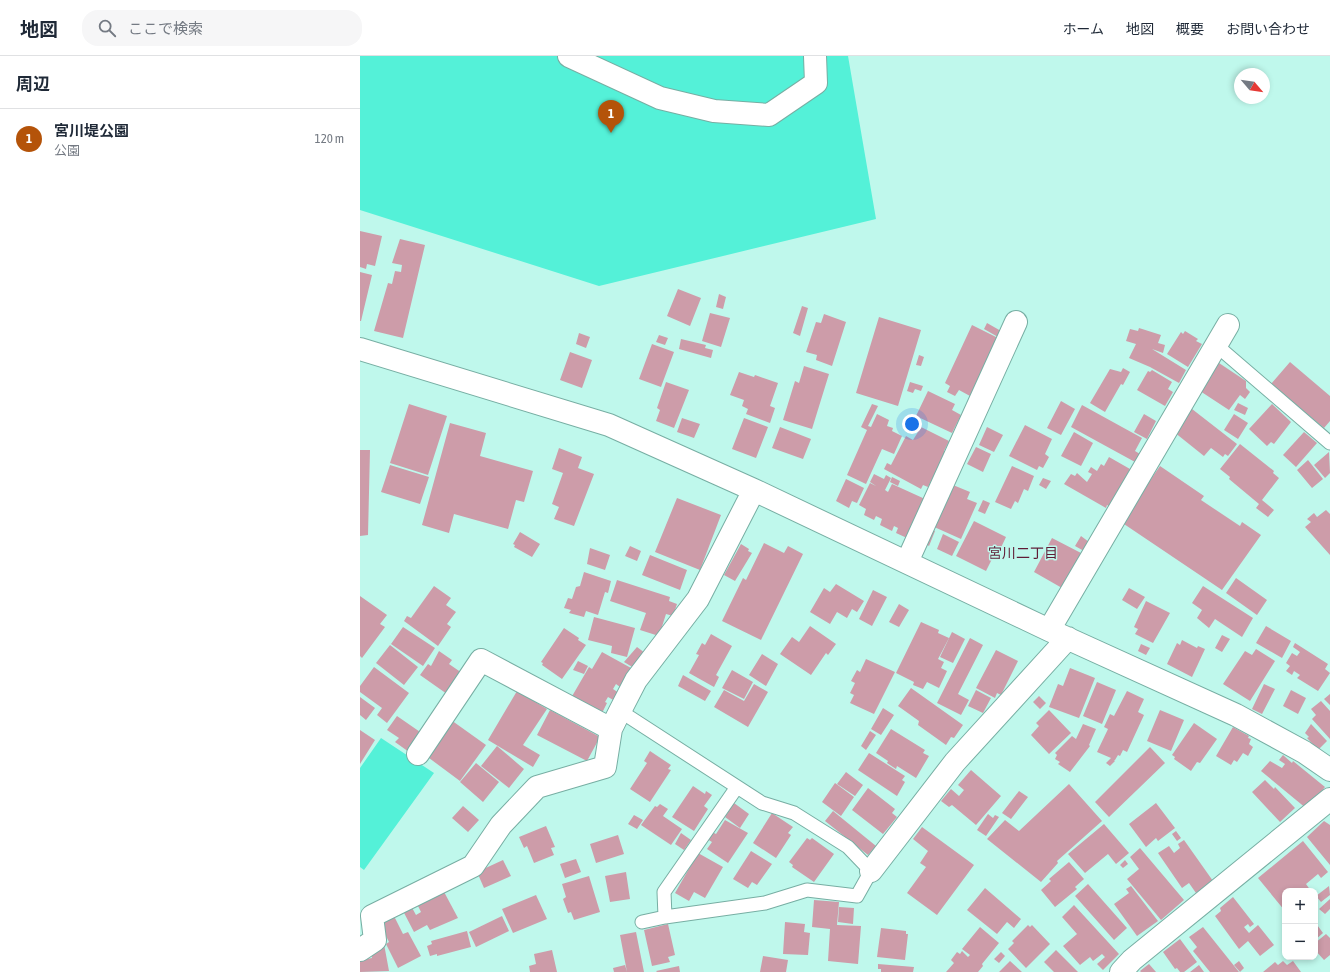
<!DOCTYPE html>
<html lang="ja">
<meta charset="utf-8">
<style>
:root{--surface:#fff;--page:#f6f6f7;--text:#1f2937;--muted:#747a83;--line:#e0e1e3;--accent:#b45309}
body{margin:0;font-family:"Asap Condensed","Noto Sans JP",sans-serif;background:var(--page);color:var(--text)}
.controls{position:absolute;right:12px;bottom:12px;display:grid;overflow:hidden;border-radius:8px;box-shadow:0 2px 6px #0003}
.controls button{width:36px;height:36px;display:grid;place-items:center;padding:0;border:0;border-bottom:1px solid var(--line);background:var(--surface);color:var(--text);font:20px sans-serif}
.compass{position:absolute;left:874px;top:12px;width:36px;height:36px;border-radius:50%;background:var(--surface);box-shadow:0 2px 6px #0003;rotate:119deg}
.you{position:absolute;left:552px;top:368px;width:14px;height:14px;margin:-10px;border:3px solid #fff;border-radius:50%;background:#1a73e8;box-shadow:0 0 0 6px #1a73e833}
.badge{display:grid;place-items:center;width:26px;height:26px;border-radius:50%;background:var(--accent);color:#fff;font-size:13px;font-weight:700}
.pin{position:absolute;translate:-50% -33px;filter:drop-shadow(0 1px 2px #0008)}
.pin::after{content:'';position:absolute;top:21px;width:14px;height:12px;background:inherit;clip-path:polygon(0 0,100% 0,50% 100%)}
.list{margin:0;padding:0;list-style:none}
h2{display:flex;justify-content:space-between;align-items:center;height:52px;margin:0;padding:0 16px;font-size:17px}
h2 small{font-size:13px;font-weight:400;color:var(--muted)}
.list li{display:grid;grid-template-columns:26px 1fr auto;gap:12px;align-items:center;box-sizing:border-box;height:60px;padding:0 16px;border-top:1px solid var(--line)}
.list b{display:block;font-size:15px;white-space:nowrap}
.list p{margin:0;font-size:13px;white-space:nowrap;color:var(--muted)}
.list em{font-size:13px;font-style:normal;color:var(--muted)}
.icon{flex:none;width:22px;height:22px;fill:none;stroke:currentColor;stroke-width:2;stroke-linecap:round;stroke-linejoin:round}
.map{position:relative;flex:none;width:970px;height:916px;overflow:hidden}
header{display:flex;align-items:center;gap:24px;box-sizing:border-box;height:56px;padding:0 20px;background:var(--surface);border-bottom:1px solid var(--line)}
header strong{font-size:19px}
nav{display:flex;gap:22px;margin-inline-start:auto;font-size:14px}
.search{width:280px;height:36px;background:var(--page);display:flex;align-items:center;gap:10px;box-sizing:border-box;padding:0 14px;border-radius:16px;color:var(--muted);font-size:15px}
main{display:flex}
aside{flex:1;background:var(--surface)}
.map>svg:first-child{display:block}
.green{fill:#54f1d8}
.building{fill:#cd9ca9}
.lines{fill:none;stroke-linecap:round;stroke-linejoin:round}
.lane-casing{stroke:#77aea3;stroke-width:15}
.street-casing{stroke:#77aea3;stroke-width:24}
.lane{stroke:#fff;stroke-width:13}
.street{stroke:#fff;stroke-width:22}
.labels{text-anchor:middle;stroke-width:3;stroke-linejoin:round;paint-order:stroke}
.neighbourhood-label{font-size:14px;fill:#5f1c36;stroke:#bff8ec}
</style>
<header>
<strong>地図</strong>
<div class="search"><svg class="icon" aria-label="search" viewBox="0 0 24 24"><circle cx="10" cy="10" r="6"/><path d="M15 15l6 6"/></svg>ここで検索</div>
<nav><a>ホーム</a><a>地図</a><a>概要</a><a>お問い合わせ</a></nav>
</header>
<main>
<aside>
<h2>周辺<small></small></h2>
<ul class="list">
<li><span class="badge">1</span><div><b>宮川堤公園</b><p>公園</p></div><em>120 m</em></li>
</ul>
</aside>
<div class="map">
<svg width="970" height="916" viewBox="0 0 970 916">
<rect width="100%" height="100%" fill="#bff8ec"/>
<path class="green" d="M0 0H488L516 163 239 230 0 154Z
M21 682 74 717 4 814 0 811V712Z"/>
<path class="building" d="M0 175 22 180 15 210 7 208 6 213 0 211Z
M40 183 65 189 43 282 14 275 28 227 32 228 35 215 41 216 42 209 32 207Z
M0 216 12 219 1 265H0Z
M318 233 341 242 330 270 307 260Z
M359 238 366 241 363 253 356 251Z
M442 250 448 252 440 280 433 277Z
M350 257 370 262 361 291 342 285Z
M464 258 486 266 472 310 456 304 457 299 446 296 456 266 461 267Z
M519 261 561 274 538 350 496 337Z
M627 267 641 275 638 281 624 273Z
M612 269 638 282 610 340 599 334 595 340 587 336 590 330 585 327Z
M779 272 801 279 798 287 805 289 803 297 792 293 826 314 819 327 790 311 769 302 776 288 766 285 770 273 778 275Z
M825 275 838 283 836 285 842 288 828 311 807 298 821 276 823 278Z
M219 277 230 281 226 292 216 288Z
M299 279 308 282 305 289 296 286Z
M321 283 346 289 345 292 353 294 351 302 319 293Z
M292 288 314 296 301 331 279 323Z
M210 296 232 304 222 332 200 324Z
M559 299 564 301 561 310 556 309Z
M930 306 970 340V365L964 372 911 328Z
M859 307 886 325V332L890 336 885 343 880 339 869 354 840 335Z
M444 310 469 318 452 373 423 364 435 325 439 327Z
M763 312 770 316 763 329 761 328 745 356 730 347 750 313 761 316Z
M792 314 812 326 808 333 813 336 805 350 777 334 788 315 790 316Z
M379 316 394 321 395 319 418 327 410 350 415 352 410 367 386 358 388 353 382 350 384 344 370 339Z
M306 326 329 334 314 372 296 365 300 354 297 352Z
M550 326 563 330 561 335 555 333 553 337 547 335Z
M568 335 595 348 592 354 601 359 592 377 556 360Z
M701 345 715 353 701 379 687 372Z
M878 347 888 352 885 359 874 354Z
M49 348 87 360 68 419 30 407Z
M512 348 518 350 508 370 511 371 517 358 529 364 527 370 533 372 532 375 542 380 534 398 522 393 506 428 487 419 507 374 501 371Z
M912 348 931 366 914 388 911 386 907 390 889 373Z
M722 349 782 382 775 395 780 398 775 406 711 371Z
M832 353 877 388 868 400 865 398 863 401 851 392 844 400 814 376Z
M784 358 796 365 787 383 774 376Z
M874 358 888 367 878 383 864 374Z
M322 362 340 368 334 382 317 376Z
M384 362 408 371 396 402 372 393Z
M90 367 126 377 120 400 173 415 164 446 156 444 148 473 94 458 89 477 62 469Z
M557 369 589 385 584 395 586 396 568 431 563 429 561 433 524 413 527 407 531 409 546 380 553 384 558 376 554 374Z
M665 369 692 383 685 398 689 401 683 412 679 410 677 414 649 400Z
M420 371 451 383 443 403 412 392Z
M627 371 643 379 634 396 619 389Z
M714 376 733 387 721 410 701 400Z
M944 376 957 387 936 411 923 399Z
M880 388 914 415 913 417 919 422 902 444 914 454 908 461 896 452 899 448 869 423 870 421 860 413Z
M616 391 631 398 623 416 607 408Z
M199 392 222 401 218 412 234 418 214 470 194 463 199 451 192 448 203 417 192 413Z
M0 394H10L8 479 0 480Z
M969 396 970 417 965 422 954 409Z
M749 401 770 413 750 451 747 449 746 452 704 428 711 418 715 420 717 417 727 426 732 418 728 416 731 411 737 415 741 408 744 410Z
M948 404 963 423 952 432 937 414Z
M30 409 69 421 60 448 21 436Z
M652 410 674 420 668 435 664 433 658 447 655 445 651 453 635 446Z
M800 410 844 440 841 444 880 470 882 466 901 479 862 534 761 466Z
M514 418 524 423 526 419 531 422 525 434 528 436 532 428 565 443 547 482 536 477 538 472 534 470 532 475 520 469 522 463 516 460 514 464 504 459 506 453 499 449 510 427 516 430 510 426Z
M532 421 540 425 538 430 530 426Z
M683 422 691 425 686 433 679 429Z
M486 423 504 432 497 447 492 445 489 452 476 445Z
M593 429 610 436 607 443 617 447 601 483 572 470Z
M317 442 361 459 340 514 295 496Z
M623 444 630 447 625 458 618 455Z
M966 454 970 458V499L945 471 951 466 947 463 954 457 957 461Z
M614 465 646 481 637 500 634 499 626 515 596 500Z
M569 472 575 475 569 490 563 486Z
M160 476 180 488 172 501 154 491 155 489 153 488Z
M583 478 599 486 592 500 577 493Z
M721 480 729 486 724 495 715 490Z
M692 482 721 497 702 532 674 516Z
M404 487 424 497 428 490 443 498 401 584 362 565 383 522 386 524Z
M381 488 389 493 388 495 392 497 375 525 364 519Z
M270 490 281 495 277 505 265 500Z
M230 492 250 499 245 514 227 508Z
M290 499 327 514 320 534 282 519Z
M224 516 251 525 248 537 245 536 238 559 226 555 224 561 209 557 211 554 204 552 208 542 212 543 216 531 220 530Z
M876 522 907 544 897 559 866 537Z
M257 524 310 541 309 545 317 548 313 560 306 558 299 580 280 574 286 557 250 545Z
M476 528 504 545 497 556 492 553 487 562 477 556 470 568 450 556 464 532 470 536Z
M74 530 91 542 86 549 96 556 87 568 91 571 78 590 44 565 47 560 51 562Z
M843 530 893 562 882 581 855 563 849 572 837 562 842 554 832 547Z
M769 532 785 541 777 553 762 544Z
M513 534 527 541 512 570 499 563Z
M0 540 27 559 20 568 25 571 2 602 0 600Z
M786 545 810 557 793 587 775 578 778 573 774 571Z
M539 548 549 554 539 571 529 566Z
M234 561 275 572 267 601 251 597 252 590 228 584Z
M561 566 579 574 578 577 589 582 578 603 584 606 581 612 587 615 579 632 567 626 563 633 553 629 554 626 536 617Z
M450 570 476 588 468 599 466 597 451 619 420 598 432 581 439 586Z
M906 570 931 585 922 602 896 587Z
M43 571 75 592 63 610 31 588Z
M204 572 219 582 218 584 226 589 202 623 182 609 183 607 181 606Z
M592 576 605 583 593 607 580 601Z
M351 578 372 590 356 619 359 621 354 631 329 617 339 599 336 598 342 587 345 589Z
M862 579 870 583 862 596 855 592Z
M610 582 623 589 598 638 609 644 601 659 577 647Z
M822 584 837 592 838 590 845 593 832 621 807 608 817 587 820 589Z
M935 587 968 608 965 613 970 617 958 635 937 622 940 619 934 615 932 619 926 615 930 610 926 607 932 597 937 600 940 596 933 591Z
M781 588 790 592 786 599 778 595Z
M30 589 58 611 44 629 16 607Z
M277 591 285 597 274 612 264 606Z
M896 593 915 605 890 645 863 628 885 595 892 599Z
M636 594 658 605 641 639 637 637 635 642 616 632Z
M79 595 92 604 89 608 102 617 87 638 60 619 68 608 71 610Z
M242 596 271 612 260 631 256 628 253 633 259 637 255 645 248 641 245 646 247 647 241 659 211 642 229 611 232 613Z
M402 598 418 608 406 630 389 619Z
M506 603 535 616 514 658 490 647 494 639 490 637 495 627 491 625 497 614 500 616Z
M218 605 228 610 224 618 213 614Z
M14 611 49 637 27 667 17 659 22 652 0 636V630Z
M710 612 735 622 719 662 689 651 698 628 703 630Z
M372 614 393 626 384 643 362 632Z
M323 619 351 635 345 645 318 630Z
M737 626 756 634 742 668 723 660Z
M394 628 408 636 388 671 354 651 364 634 384 645Z
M904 628 915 633 902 658 892 653Z
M551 632 603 669 594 682 591 681 586 689 558 669 559 665 538 650Z
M616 634 631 642 623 657 608 650Z
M931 634 946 642 938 658 923 650Z
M157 635 187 653 163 689 180 699 173 711 128 684Z
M767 635 784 643 778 656 784 659 767 696 763 694 760 700 758 699 755 704H754L755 705 750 710 746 707 751 702 737 696 748 673 744 671 750 658 754 660Z
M970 638V649L964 643Z
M679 640 686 647 680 653 673 646Z
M0 641 15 652 6 664 0 659Z
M961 645 970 655V683L952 663 956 659 951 653Z
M523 652 534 659 521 679 511 673Z
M190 654 240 681 227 705 177 679Z
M689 654 711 677 689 698 671 679 679 670 676 667Z
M800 654 824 664 811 695 787 685Z
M37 660 63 678 49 696 35 686 39 682 27 674Z
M91 664 126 689 100 725 65 699Z
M834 667 857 683 840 707 837 706 831 715 814 703 815 701 812 699Z
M723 668 736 673 729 689 730 690 710 716 698 708 700 706 695 703 697 699 695 697 712 680 716 683Z
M951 668 967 685 958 694 947 682 949 681 945 677Z
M873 671 889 680 888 682 891 683 889 688 893 691 888 700 883 697 877 706 874 704 871 709 856 700Z
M531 673 565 694 563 697 569 700 556 722 537 710 536 713 527 707 528 705 516 697Z
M0 674 15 684 0 708Z
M510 675 516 679 506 694 501 690Z
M137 690 164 713 149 732 121 710Z
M790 691 805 707 749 761 735 746Z
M290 695 311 709 308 713 311 714 290 746 270 733 287 707 284 705Z
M509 697 545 720 542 724 545 726 537 740 498 714Z
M923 699 932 707 933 705 965 731 947 753 901 715 910 705 922 712 925 708 919 704Z
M116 707 139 726 123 746 100 726Z
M611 714 641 740 616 769 592 749 589 751 581 745 591 733 599 740 604 734 598 729Z
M486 716 503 729 495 740 477 728Z
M905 724 914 733 915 731 935 752 920 766 892 736Z
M475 727 494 741 481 760 462 746Z
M709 728 742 765 697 805 698 807 681 826 627 783 645 764 659 775Z
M333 730 345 738 346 735 352 739 344 750 348 753 334 775 312 761Z
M508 732 535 753 532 757 537 761 523 778 492 754Z
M659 735 668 741 651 763 642 757Z
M374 747 389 758 380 772 365 761Z
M796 747 815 772 798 785 796 782 786 791 769 768Z
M300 748 308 753 303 760 322 773 311 789 281 769 295 750 297 751Z
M103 750 119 764 108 776 92 762Z
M473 755 516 790 508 799 465 765Z
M412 757 433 771 428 777 431 779 416 802 393 787Z
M628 758 633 762 635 759 639 761 626 780 617 774Z
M274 759 283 764 277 773 268 768Z
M365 764 388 777 368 807 347 793 352 786 347 783 352 776 356 778Z
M964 765 970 769V809L947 781Z
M744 768 769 797 756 808 748 798 725 817 708 798Z
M186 770 195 791 191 792 194 799 174 807 167 790 164 792 159 781Z
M562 771 614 809 577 859 547 837 566 811 560 807 568 795 553 783Z
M816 775 821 782 817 785 812 778Z
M321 777 331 784 324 794 315 788Z
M258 779 264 798 236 807 230 788Z
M447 782 450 784 452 782 474 798 454 826 432 811 433 809 429 806Z
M824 784 853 825 836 837 829 827 822 832 798 797 809 790 814 797 820 792 818 788Z
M943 785 968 816 961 822 958 818 946 828 951 835H925V855L898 822Z
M780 792 824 844 801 864 767 823 779 813 770 801Z
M391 795 412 808 397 829 392 826 388 832 373 823Z
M338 797 363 811 345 842 334 836 329 845 315 837Z
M216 803 221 816 205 822 200 808Z
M143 804 151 820 124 832 117 816Z
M765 804 768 808 763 812 760 809Z
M709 806 724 823 715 831 717 833 695 851 681 834 691 825 689 823Z
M266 816 270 843 250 846 245 820Z
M229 820 240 856 214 864 211 856 208 857 203 843 206 841 202 828Z
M728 828 767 872 754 884 715 840Z
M771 830 798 865 777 880 754 848 769 837 766 833Z
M969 830 970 839 961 846 956 840Z
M625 832 661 863 654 872 647 866 637 878 607 854Z
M83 834 98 862 70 874 67 869 54 876 42 853 50 848 56 859 61 856 57 848Z
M176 839 187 863 153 877 142 853Z
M873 841 894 868 890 871 888 868 884 871 889 877 898 869 914 889 900 900 888 885 879 893 855 860 861 855 860 852Z
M970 843V853L965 858 959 853Z
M454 844 479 846 477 869 501 870 498 908 468 905 470 873 452 871Z
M714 849 759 898 743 914 737 908 745 901 742 898 733 905 730 901 720 909 703 890 717 878 702 861Z
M479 851 494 852 493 868 478 866Z
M34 860 43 878 48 876 61 900 38 912 26 888 29 886 20 868Z
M142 860 149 875 116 891 109 876Z
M425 866 445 868 444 876 450 877 448 899 423 898Z
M955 866 963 877 955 884Z
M308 868 315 899 308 901 310 906 292 910 284 874Z
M668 869 670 871 672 869 690 888 666 912 648 893 654 887 652 885Z
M620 871 639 887 622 908 623 910 618 916H586L594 907 591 904 597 896 600 898 602 895 608 901 610 899 602 893Z
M843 871 879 916H850L833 895 837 891 829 881Z
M521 872 546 875V878H548L545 904 517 901Z
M107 875 111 891 77 900V898L70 900 67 890 72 888 71 885Z
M276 876 284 916H267L260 879Z
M966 878 970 882V899L964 904 955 894V887Z
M820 883 837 906 824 916H820L817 912 815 913 803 896Z
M24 888 29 915 0 916V904L12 902 11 897Z
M192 894 197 916H170L169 910 176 908 174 898Z
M696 894 718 916H694L684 906Z
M641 896 645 900 639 907 634 903Z
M403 900 428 904 426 916H400Z
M650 905 662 916H639Z
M879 905 884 912 880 916 874 909Z
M923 905 927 909 933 905 941 916H903L915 906 918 909Z
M518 908 554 911 553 916H521V913H518Z
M789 908 796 916H781L780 915Z
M265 909 267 916H254L253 912Z
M839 909 844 916H830Z
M319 910 320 916H297L296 915Z"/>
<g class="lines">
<g class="lane-casing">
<path id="lane" d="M856 289 970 387
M260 655 402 747 434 757 488 791 511 815 497 840 447 834 405 847 305 861 282 866
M305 861 304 836 377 731"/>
</g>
<g class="street-casing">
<path id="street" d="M209 0 300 42 354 55 409 59 456 27 455 0
M0 293 249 369 394 434 689 574 876 659 944 696 970 714
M547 506 656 266
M689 574 868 269
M58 698 121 604 251 673
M511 815 595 706 708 582
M0 894 15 884 12 860 113 810 141 769 177 731 245 711 251 673 260 655 276 624 338 543 394 434
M761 916 772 904 970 743"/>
</g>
<use href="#lane" class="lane"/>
<use href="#street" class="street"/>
</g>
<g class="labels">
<g class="neighbourhood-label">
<text x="663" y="502">宮川二丁目</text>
</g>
</g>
</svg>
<div class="controls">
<button>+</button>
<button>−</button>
</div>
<svg class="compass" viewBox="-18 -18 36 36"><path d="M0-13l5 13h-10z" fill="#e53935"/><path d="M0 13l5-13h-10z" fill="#747a83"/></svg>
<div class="you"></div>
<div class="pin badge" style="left:251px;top:77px">1</div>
</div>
</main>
